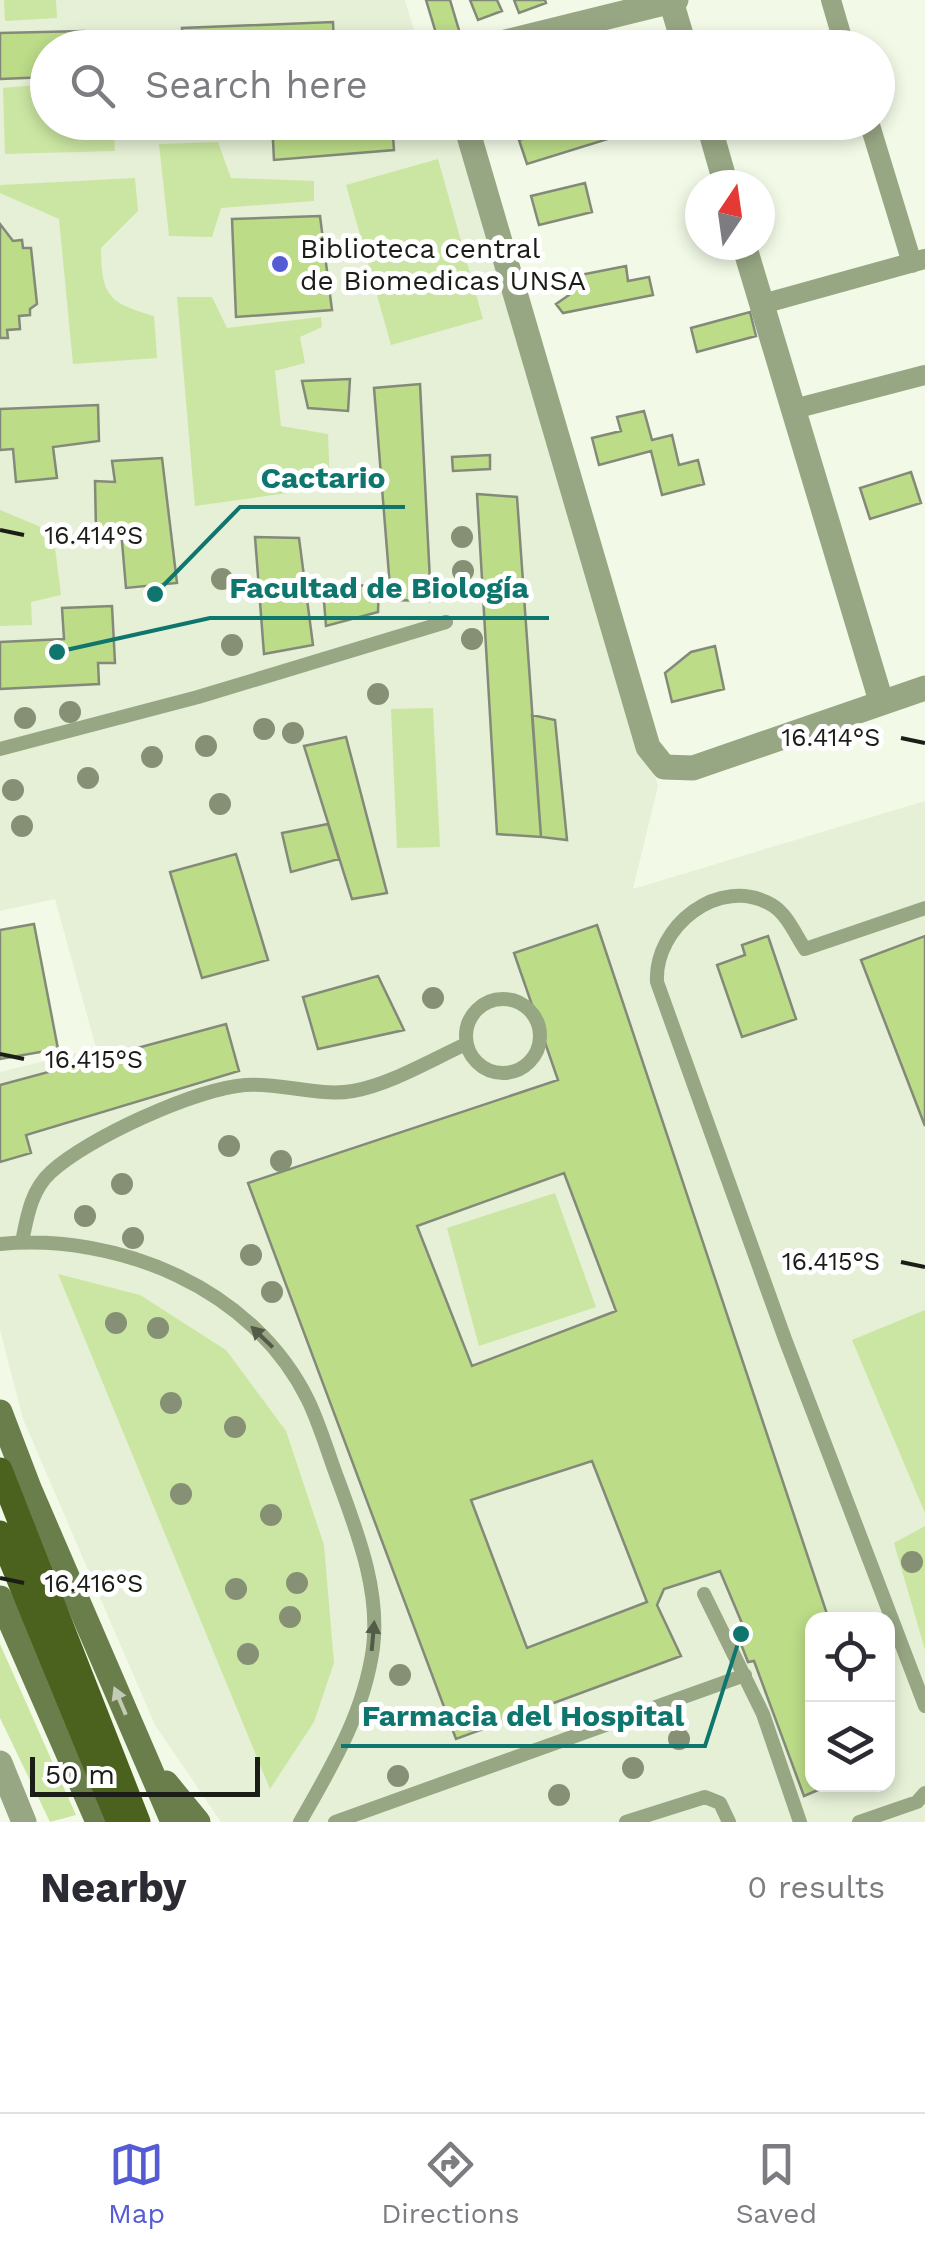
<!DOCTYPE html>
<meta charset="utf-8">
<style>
:root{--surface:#fff;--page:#f7f7f7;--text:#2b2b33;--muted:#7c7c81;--line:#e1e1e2;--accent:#555cd3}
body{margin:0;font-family:"Work Sans",sans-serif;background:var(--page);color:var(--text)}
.controls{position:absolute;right:30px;bottom:30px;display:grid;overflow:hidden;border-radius:20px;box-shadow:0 5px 15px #0003}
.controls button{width:90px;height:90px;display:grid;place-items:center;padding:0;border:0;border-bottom:2px solid var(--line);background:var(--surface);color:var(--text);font:50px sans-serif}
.compass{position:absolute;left:685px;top:170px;width:90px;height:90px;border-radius:50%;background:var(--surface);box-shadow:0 5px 15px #0003;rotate:13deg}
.scale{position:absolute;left:30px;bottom:25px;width:230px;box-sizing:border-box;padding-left:10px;border:5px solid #1b1d17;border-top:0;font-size:28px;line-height:35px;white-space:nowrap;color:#1b1d17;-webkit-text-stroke:8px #fff;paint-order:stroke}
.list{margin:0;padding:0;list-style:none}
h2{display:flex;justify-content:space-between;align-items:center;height:130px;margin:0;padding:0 40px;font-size:42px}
h2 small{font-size:32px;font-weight:400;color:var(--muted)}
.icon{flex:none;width:55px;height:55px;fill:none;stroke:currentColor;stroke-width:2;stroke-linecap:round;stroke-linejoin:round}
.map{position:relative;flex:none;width:925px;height:1822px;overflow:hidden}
.search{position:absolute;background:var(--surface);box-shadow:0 5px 15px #0003;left:30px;right:30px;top:30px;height:110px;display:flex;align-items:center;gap:25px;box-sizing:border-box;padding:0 35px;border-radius:55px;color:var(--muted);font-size:38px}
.sheet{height:290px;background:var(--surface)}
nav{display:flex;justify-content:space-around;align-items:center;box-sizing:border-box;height:140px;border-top:2px solid var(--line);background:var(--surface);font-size:28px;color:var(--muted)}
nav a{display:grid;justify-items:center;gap:5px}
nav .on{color:var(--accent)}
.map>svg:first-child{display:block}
.built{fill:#e5f0d6;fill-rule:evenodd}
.green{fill:#cbe6a2}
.building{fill:#bcdc88;stroke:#838a79;stroke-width:2.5;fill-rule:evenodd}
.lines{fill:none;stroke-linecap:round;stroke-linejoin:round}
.service{stroke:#97a683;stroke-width:14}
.pedestrian{stroke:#97a683;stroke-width:20}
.minor{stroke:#97a683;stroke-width:25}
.secondary{stroke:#6a7e4b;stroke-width:25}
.primary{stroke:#4b621e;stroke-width:25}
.tree{fill:#869075}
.oneway{fill:#535b48}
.oneway2{fill:#c3cbb7}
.ticks{fill:none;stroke:#1b1d17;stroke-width:4}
.poi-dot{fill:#555cd3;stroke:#fff;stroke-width:4}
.labels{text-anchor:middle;stroke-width:10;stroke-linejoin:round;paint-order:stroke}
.poi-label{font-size:28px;fill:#1b1d17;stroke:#fff;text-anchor:start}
.ticks-label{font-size:25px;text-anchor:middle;fill:#1b1d17;stroke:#fff;stroke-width:10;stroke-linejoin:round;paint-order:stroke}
.leader{fill:none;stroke:#0f766e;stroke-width:4}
.callout-dot{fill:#0f766e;stroke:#fff;stroke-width:4}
.callout-label{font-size:30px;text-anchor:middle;font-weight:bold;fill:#0f766e;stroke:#fff;stroke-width:10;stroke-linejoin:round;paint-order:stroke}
</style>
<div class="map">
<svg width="925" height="1822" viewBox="0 0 925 1822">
<rect width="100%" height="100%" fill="#f2fae7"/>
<path class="built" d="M0 0H405L419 47 48 48V122L459 123 658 786 633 889 925 801V1822H221L155 1725 23 1419 0 1330V1072L96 1048 55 899 0 911ZM812 1620H888V1784H812Z"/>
<path class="green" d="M4 0H56L57 18 5 21Z
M47 84 48 122 113 123 115 151 5 154 3 88Z
M218 142 231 178 314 181V201L221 208 212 237 169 236 159 144Z
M438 159 483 319 391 345 346 185Z
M135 178 138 211 101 248C101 296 109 303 154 316L157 358 73 364 59 219 0 193V185Z
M177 297H212L227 328 321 317 322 327 300 337 305 363 275 371 281 426 328 434 330 487 195 506Z
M0 510 53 532 61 595 31 602 32 625 0 626Z
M433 708 440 847 397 848 391 709Z
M555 1193 596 1307 479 1346 447 1228Z
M58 1274 140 1295 226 1350 286 1431 324 1545 334 1663 314 1722 270 1789Z
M925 1310V1513L852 1340Z
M925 1526V1650L894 1543Z
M0 1644 76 1815 50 1822 0 1718Z"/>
<path class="building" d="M426 0H450L461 37 439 43Z
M470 0H497L502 11 478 20Z
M514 0H545L546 3 519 13Z
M333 22 334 48H183L182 28Z
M84 31 85 48H48V77L0 79V33Z
M272 122H392L394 150 274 160Z
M560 122H606L611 138 527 164 519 140 561 128Z
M585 183 592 212 539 225 531 196Z
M320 216 332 310 236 317 232 219Z
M0 224 13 241 22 240 23 248H31L37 304 30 309V315L19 316 20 329 7 330 8 338H0Z
M626 266 628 281 649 277 653 295 563 313 556 304 569 295 565 278Z
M750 312 756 336 697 352 691 328Z
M350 379 348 411 308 408 302 381Z
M420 384 431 601 391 600 374 388Z
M98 405 99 441 53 447 57 478 16 482 13 449 0 450V409Z
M644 411 652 440 672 435 679 465 698 460 704 484 662 495 651 451 599 465 592 438 621 431 617 417Z
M490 455V469L453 471 452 457Z
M162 458 177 583 126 588 121 530 96 531 95 481 115 482 112 461Z
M911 472 921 503 870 519 860 488Z
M477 494 517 497 541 837 497 834Z
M255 537 299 538 313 645 264 654Z
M379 584 378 612 326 626 323 589Z
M112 606 115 663H98L99 684 0 689V642L64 639 62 608Z
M715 646 724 689 672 702 665 673 691 652Z
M532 715 555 720 567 840 541 837Z
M346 737 387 893 352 899 304 746Z
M328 824 339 859 291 872 282 833Z
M236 854 268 960 202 978 170 872Z
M34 924 58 1049 0 1059V930Z
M597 925 829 1620H812V1784H832L804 1796 754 1661 748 1662 741 1644 749 1640 720 1571 664 1589 657 1605 681 1656 456 1739 248 1183 558 1080 514 953ZM564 1173 616 1311 472 1366 417 1226ZM592 1461 647 1602 527 1648 471 1500Z
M768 936 796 1019 742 1037 717 965 745 955 742 945Z
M925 936V1126L861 960Z
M378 976 404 1030 318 1049 303 997Z
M226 1024 239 1071 26 1135 31 1153 0 1162V1085Z"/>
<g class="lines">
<path class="service" d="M0 749 198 697 446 622
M925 908 805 949C795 934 787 914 772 905 719 874 654 927 657 982L785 1339 925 1706
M466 1036a37 37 0 1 1 74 0a37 37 0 1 1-74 0Z
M22 1242C27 1217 31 1190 51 1172 88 1138 195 1089 245 1085 281 1082 317 1097 353 1091 391 1084 431 1060 466 1044
M0 1244C119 1233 253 1288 308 1400 321 1427 329 1457 340 1485 359 1537 380 1592 373 1648 364 1713 332 1766 300 1822
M704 1594 763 1714 800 1822
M335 1822 745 1675
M626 1822 705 1797 720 1803 729 1822
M859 1822 917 1802 925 1793"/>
<path class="pedestrian" d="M831 0 845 48
M869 122 912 263
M762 304 925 259
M794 409 925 375"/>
<path class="minor" d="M671 1 685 48
M481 48 676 0
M465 122 648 747 664 767 693 768 925 688
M708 122 726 185
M744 245 881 701
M0 1763 24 1822"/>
<path class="secondary" d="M0 1412 29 1488 173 1822
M0 1598 98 1822
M166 1783 198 1822"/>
<path class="primary" d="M0 1470 138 1822
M0 1533 119 1822"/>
</g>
<g class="tree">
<circle cx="462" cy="537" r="11"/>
<circle cx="463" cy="571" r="11"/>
<circle cx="222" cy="579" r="11"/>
<circle cx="472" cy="639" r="11"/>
<circle cx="232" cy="645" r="11"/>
<circle cx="378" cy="694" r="11"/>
<circle cx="70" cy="712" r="11"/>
<circle cx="25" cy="718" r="11"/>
<circle cx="264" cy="729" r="11"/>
<circle cx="293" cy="733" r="11"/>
<circle cx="206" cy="746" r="11"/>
<circle cx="152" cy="757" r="11"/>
<circle cx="88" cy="778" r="11"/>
<circle cx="13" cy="790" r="11"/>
<circle cx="220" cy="804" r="11"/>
<circle cx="22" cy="826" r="11"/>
<circle cx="433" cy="998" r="11"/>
<circle cx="229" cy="1146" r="11"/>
<circle cx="281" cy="1161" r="11"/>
<circle cx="122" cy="1184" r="11"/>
<circle cx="85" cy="1216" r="11"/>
<circle cx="133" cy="1238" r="11"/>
<circle cx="251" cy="1255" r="11"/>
<circle cx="272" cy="1292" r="11"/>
<circle cx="116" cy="1323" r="11"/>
<circle cx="158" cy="1328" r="11"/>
<circle cx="171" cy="1403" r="11"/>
<circle cx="235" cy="1427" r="11"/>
<circle cx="181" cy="1494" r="11"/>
<circle cx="271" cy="1515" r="11"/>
<circle cx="912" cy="1562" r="11"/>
<circle cx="297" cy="1583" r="11"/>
<circle cx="236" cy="1589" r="11"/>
<circle cx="290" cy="1617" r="11"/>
<circle cx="248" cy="1654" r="11"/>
<circle cx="400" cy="1675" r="11"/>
<circle cx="679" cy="1739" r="11"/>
<circle cx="633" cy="1768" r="11"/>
<circle cx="398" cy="1776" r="11"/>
<circle cx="559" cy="1795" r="11"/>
</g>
<defs><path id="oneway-solid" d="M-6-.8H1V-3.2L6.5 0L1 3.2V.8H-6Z" transform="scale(2.5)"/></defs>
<g class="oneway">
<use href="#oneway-solid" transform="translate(262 1337) rotate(-136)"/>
<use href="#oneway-solid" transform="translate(373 1636) rotate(-85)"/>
</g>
<use class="oneway2" href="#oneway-solid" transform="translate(120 1701) rotate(-113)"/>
<path class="ticks" d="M0 530 24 535M901 738 925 743M0 1054 24 1059M901 1262 925 1267M0 1578 24 1583"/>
<circle class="poi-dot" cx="280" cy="264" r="10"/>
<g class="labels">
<g class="poi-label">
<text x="300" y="258">Biblioteca central<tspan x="300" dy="32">de Biomedicas UNSA</tspan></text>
</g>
</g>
<g class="ticks-label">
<text x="94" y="544">16.414°S</text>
<text x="831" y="746">16.414°S</text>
<text x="94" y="1068">16.415°S</text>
<text x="831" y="1270">16.415°S</text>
<text x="94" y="1592">16.416°S</text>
</g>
<path class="leader" d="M155 594L240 507H405M57 652L210 618H549M741 1634L705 1746H341"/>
<g class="callout-dot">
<circle cx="155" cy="594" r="10"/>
<circle cx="57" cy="652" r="10"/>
<circle cx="741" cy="1634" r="10"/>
</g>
<g class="callout-label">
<text x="323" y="488">Cactario</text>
<text x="379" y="598">Facultad de Biología</text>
<text x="523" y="1726">Farmacia del Hospital</text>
</g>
</svg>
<div class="controls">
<button><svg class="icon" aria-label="locate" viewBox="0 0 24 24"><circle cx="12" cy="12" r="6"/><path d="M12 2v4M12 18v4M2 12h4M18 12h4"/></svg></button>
<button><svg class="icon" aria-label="layers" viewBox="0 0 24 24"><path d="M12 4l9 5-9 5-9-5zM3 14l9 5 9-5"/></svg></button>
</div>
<svg class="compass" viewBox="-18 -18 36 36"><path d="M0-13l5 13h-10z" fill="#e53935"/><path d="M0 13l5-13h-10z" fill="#7c7c81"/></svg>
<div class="scale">50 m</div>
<div class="search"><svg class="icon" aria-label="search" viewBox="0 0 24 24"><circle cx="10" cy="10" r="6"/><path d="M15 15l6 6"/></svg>Search here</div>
</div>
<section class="sheet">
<h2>Nearby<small>0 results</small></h2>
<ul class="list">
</ul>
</section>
<nav>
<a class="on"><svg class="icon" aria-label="map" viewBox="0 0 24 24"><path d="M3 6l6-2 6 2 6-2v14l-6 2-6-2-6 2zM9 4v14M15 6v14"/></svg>Map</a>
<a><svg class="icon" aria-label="directions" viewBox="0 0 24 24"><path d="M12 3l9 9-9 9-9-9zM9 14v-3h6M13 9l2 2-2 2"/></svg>Directions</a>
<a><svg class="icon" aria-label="saved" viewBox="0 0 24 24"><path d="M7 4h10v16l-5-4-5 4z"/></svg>Saved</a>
</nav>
